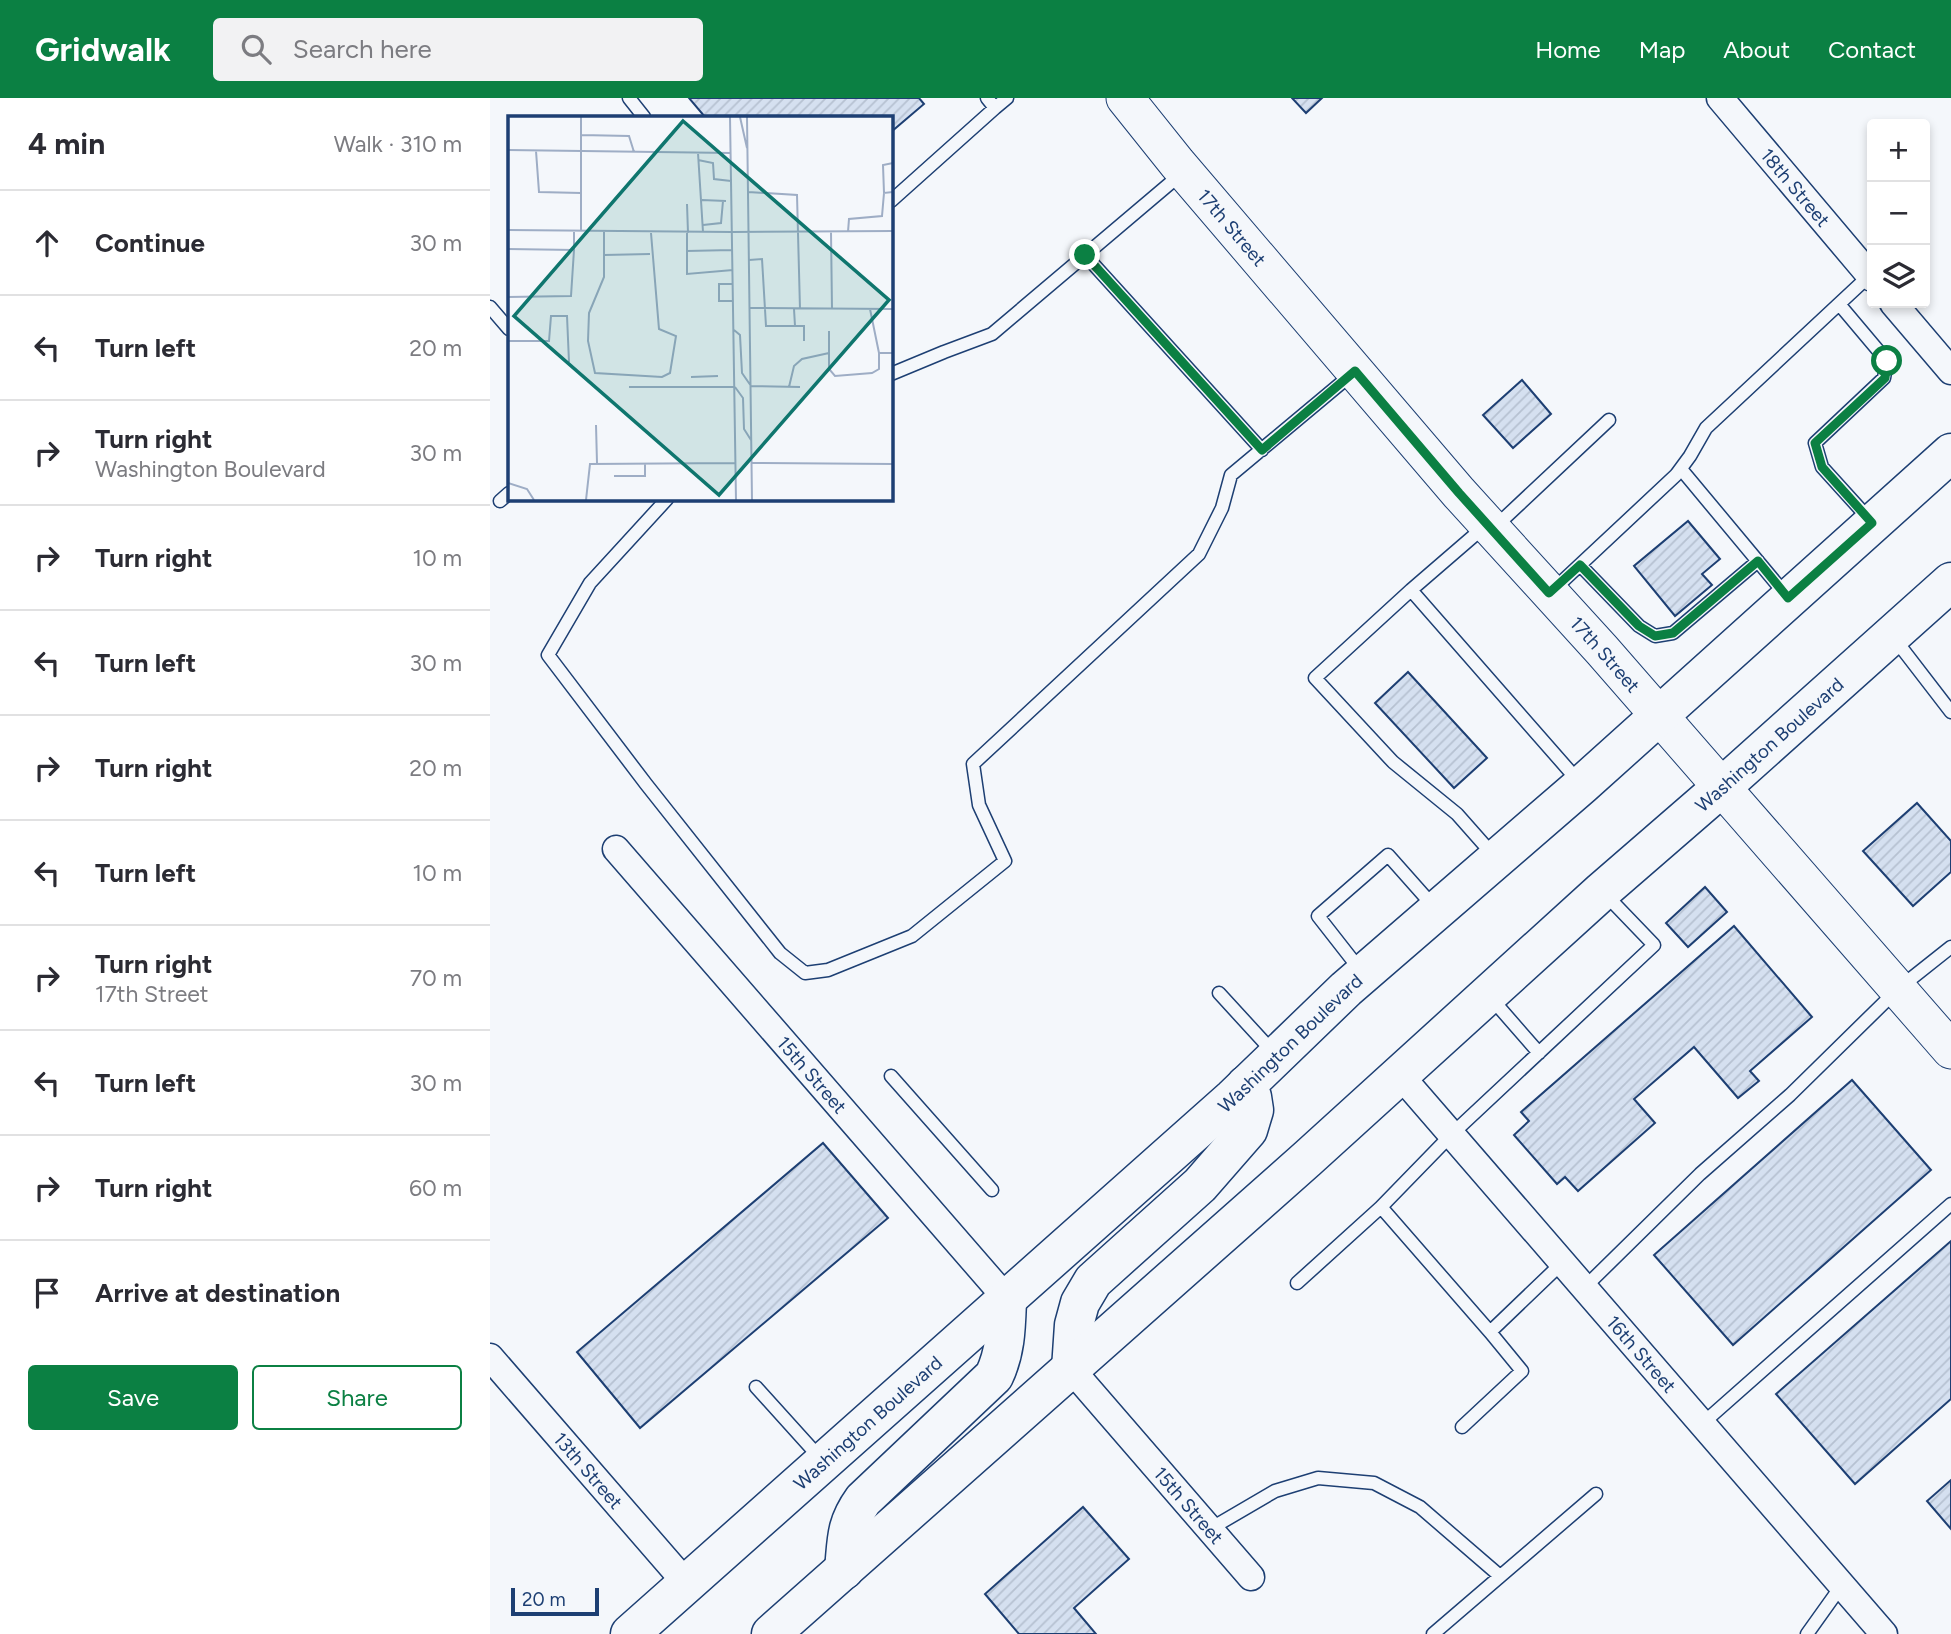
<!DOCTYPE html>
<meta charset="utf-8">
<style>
:root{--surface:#fff;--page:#f2f2f3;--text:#2b2b33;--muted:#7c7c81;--line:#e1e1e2;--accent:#0b8043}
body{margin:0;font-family:Figtree,sans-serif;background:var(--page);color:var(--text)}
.controls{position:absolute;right:21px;top:21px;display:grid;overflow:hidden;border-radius:7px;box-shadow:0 4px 10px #0003}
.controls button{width:63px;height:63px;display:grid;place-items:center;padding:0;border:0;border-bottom:2px solid var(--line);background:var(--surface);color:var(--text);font:35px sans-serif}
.scale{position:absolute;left:21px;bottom:18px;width:88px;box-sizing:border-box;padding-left:7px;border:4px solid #1d3f73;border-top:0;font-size:19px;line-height:24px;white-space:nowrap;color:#1d3f73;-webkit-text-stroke:5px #f4f7fb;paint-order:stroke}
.stop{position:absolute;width:21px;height:21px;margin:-16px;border:5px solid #0b8043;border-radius:50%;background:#fff}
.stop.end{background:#0b8043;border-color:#fff;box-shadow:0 2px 7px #0008}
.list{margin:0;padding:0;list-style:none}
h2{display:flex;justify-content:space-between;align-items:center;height:91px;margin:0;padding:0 28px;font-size:30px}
h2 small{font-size:23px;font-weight:400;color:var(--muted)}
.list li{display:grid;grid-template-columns:46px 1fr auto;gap:21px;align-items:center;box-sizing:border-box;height:105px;padding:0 28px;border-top:2px solid var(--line)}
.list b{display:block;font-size:26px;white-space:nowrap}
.list p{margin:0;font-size:23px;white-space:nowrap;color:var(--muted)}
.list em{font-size:23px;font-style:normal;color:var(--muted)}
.actions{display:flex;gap:14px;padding:21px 28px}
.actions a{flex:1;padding:16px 0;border:2px solid var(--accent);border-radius:7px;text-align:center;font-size:24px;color:var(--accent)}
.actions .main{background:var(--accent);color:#fff}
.icon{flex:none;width:38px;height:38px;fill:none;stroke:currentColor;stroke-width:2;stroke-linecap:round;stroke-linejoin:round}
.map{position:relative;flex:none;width:1461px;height:1536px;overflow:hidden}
header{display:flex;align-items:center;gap:42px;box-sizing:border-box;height:98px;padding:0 35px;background:var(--accent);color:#fff}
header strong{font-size:33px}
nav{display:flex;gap:38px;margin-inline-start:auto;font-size:24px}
.search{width:490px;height:63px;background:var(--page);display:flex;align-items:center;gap:18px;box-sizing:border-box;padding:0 24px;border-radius:7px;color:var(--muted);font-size:26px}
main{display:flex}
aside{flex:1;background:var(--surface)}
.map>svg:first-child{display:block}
.building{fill:url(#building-hatch);stroke:#1d3f73;stroke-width:2}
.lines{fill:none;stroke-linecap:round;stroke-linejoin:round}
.lane-casing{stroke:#1d3f73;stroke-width:15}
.street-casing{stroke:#1d3f73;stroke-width:29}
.secondary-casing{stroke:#1d3f73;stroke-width:39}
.primary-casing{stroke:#1d3f73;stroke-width:41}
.lane{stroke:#f4f7fb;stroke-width:12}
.street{stroke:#f4f7fb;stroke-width:26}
.secondary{stroke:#f4f7fb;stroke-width:37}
.primary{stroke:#f4f7fb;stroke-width:38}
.route{stroke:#0b8043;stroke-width:9}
.labels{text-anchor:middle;stroke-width:5;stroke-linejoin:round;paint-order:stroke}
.street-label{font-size:19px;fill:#1d3f73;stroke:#f4f7fb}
.inset-road{fill:none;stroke:#9eadc5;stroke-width:2}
.view{fill:#0f766e;fill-opacity:0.15;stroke:#0f766e;stroke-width:3.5}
.inset-edge{fill:none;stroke:#1d3f73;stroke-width:3.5}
</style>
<header>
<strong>Gridwalk</strong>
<div class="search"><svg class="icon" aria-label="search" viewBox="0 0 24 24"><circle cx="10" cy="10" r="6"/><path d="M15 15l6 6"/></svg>Search here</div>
<nav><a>Home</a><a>Map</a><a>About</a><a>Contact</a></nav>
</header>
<main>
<aside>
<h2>4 min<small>Walk · 310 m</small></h2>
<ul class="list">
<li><svg class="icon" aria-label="ahead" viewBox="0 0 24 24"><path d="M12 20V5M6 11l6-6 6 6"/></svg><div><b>Continue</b></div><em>30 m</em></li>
<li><svg class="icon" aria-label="left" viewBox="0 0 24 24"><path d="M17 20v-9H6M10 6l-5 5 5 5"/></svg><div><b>Turn left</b></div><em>20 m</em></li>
<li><svg class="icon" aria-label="right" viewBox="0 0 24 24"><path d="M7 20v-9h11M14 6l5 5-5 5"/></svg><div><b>Turn right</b><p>Washington Boulevard</p></div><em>30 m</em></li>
<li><svg class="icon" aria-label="right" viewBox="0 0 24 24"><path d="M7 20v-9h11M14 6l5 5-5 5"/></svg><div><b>Turn right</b></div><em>10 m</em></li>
<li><svg class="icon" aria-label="left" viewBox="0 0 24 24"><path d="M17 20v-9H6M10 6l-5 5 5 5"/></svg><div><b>Turn left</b></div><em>30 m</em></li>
<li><svg class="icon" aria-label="right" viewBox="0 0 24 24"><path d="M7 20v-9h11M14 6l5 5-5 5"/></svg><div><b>Turn right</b></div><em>20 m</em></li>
<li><svg class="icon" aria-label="left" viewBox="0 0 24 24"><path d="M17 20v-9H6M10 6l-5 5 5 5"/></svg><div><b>Turn left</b></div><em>10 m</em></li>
<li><svg class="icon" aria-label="right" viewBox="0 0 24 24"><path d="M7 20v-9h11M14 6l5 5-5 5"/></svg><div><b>Turn right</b><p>17th Street</p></div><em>70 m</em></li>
<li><svg class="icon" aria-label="left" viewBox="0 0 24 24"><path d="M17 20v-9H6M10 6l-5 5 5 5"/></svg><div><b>Turn left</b></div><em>30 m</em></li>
<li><svg class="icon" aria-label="right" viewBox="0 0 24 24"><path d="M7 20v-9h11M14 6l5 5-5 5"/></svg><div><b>Turn right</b></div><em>60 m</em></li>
<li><svg class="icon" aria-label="arrive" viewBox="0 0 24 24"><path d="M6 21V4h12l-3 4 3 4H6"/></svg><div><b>Arrive at destination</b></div></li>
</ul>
<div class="actions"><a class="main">Save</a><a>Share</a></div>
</aside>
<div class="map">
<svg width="1461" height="1536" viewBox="0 0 1461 1536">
<defs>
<pattern id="building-hatch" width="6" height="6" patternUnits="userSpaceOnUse" patternTransform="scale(1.75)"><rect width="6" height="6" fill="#d5e0f0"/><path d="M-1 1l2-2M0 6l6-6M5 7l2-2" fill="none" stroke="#b6c1d1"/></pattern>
</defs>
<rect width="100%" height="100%" fill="#f4f7fb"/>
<path class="building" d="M199 0H429L434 6 401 34V19H215Z
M802 0H832L816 15Z
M1032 282 1061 316 1023 350 993 317Z
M1198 423 1230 461 1212 476 1222 487 1185 518 1144 468Z
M918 574 997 660 964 690 885 605Z
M1427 705 1461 743V774L1423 808 1373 753Z
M1215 789 1237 814 1198 849 1176 825Z
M1244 828 1322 919 1260 973 1269 983 1248 1000 1204 949 1144 1001 1165 1025 1088 1093 1075 1079 1067 1086 1024 1037 1039 1023 1031 1014Z
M1362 982 1441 1072 1243 1247 1164 1157Z
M333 1045 398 1120 150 1330 87 1254Z
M1461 1143V1301L1365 1386 1286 1296Z
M1461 1382V1431L1437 1403Z
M593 1409 639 1461 584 1510 606 1536H529L495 1496Z"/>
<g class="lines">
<g class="lane-casing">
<path id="lane" d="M139 0 154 19
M497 0 505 10 517 0
M401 103 505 10
M595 157 772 352
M1349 206 1397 263 1394 280 1325 345 1332 369 1380 422
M0 209 19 231
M401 276 454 254 502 236 691 76
M1191 371 1296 497
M177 401 100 485 58 557 156 686 290 855 315 875 338 872 422 838 515 763 489 707 483 666 709 456 732 410 741 377 862 276
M10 403 19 395
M994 429 921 492 1090 685
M1005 429 1119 322
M1090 467 1149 528 1165 538 1183 535 1268 463
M921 492 825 580 903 664 967 716 1005 759
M1061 494 1186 377 1200 358 1216 330 1380 177
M1404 540 1461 614
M871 873 828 818 898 757 945 810
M729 895 783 954
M1001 900 1049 955
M401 978 502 1092
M1072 1165 1000 1234 891 1109 962 1036 1164 847 1115 796
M807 1185 891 1109
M1094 1190 1210 1076 1300 997 1408 891 1461 849
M266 1289 331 1361
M1212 1326 1461 1106
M972 1329 1032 1273 1000 1234
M720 1431 785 1393 828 1380 884 1385 930 1409 1010 1478
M943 1536 1106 1396
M1317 1536 1352 1487"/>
</g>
<g class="street-casing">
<g id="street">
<path id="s1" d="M1230 0 1382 180"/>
<path d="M1403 205 1461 273"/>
<path id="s2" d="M126 751 517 1201"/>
<path id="s3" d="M910 977 1394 1536"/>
<path id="s4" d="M0 1259 196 1485"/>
<path id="s5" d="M581 1271 761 1479"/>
</g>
</g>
<g class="secondary-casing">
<g id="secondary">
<path id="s6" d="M635 0 687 65 969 395 1112 552 1461 952"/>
</g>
</g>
<g class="primary-casing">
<g id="primary">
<path d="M581 1271 584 1227 590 1205 603 1183 710 1087 758 1032 764 1012 762 999 756 987"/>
<path d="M354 1472C357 1442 355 1427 373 1402L504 1278C516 1253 516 1228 517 1201"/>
<path id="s7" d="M140 1536 743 1000 856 891 1092 687 1461 355"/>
<path id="s8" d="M281 1536 817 1061 1112 793 1232 689 1461 484"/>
</g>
</g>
<use href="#lane" class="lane"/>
<use href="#street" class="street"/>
<use href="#secondary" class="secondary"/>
<use href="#primary" class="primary"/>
</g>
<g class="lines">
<path class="route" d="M595 157 772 352 865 273 969 395 1059 495 1090 467 1149 528 1165 538 1183 535 1268 463 1298 500 1382 425 1332 369 1325 345 1395 280 1397 263"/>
</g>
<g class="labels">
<g class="street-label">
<text dy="7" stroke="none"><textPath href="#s1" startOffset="117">18th Street</textPath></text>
<text dy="7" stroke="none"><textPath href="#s6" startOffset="168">17th Street</textPath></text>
<text dy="7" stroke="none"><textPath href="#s6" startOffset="735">17th Street</textPath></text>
<text dy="7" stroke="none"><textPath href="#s8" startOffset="1337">Washington Boulevard</textPath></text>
<text dy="7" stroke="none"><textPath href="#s7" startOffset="886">Washington Boulevard</textPath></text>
<text dy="7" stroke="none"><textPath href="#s2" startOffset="299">15th Street</textPath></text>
<text dy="7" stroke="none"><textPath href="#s3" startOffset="369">16th Street</textPath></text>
<text dy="7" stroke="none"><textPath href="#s7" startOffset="318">Washington Boulevard</textPath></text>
<text dy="7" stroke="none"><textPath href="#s4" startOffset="150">13th Street</textPath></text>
<text dy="7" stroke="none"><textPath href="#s5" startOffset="180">15th Street</textPath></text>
</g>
</g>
<g transform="translate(18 18)">
<rect width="385" height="385" fill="#f4f7fb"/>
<path class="inset-road" d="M222 1 228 384M232 1 239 32M239 1 244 384M73 19 121 20 126 36M0 34 223 37M28 35 31 76 73 77M190 37 195 116M190 44 205 47 206 63 223 65M385 47 375 49 376 77 385 76M240 76 289 79 292 193M194 84 218 85M179 88 180 117M195 109 213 107 215 85M0 114 224 116M73 115V1M96 116V161L81 197 80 225 87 257 154 261 162 257 168 220 151 213 143 117M224 116 385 115M323 116 324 193M340 116 341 103 374 100 376 77M179 117V135L224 134M0 133 66 134V115M179 135V158L225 154M96 139 142 138M241 144 254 143 258 210H287L286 193M0 181 63 180 66 134M224 185H211V168H224M242 192 385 193M362 193 371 237M287 210H296V225M226 214 232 219 234 257 243 270M321 215V253L327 260 364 257 371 253V237H385M0 225H41L43 200H59L61 246M183 261 210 260M243 270 292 271M121 271H226M227 271 235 282 236 313 243 324M281 271 286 250 294 243 321 237M88 309 89 347M244 347 385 348M106 360H137V347M0 367 19 373 26 384M78 384 82 348 227 347"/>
<path class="view" d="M175 5 381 184 211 379 6 200Z"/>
<rect width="385" height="385" class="inset-edge"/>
</g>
</svg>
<div class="controls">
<button>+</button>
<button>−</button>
<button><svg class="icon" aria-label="layers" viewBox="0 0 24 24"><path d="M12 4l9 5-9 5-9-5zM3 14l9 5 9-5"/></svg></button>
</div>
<div class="scale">20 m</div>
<div class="stop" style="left:1397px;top:263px"></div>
<div class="stop end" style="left:595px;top:157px"></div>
</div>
</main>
